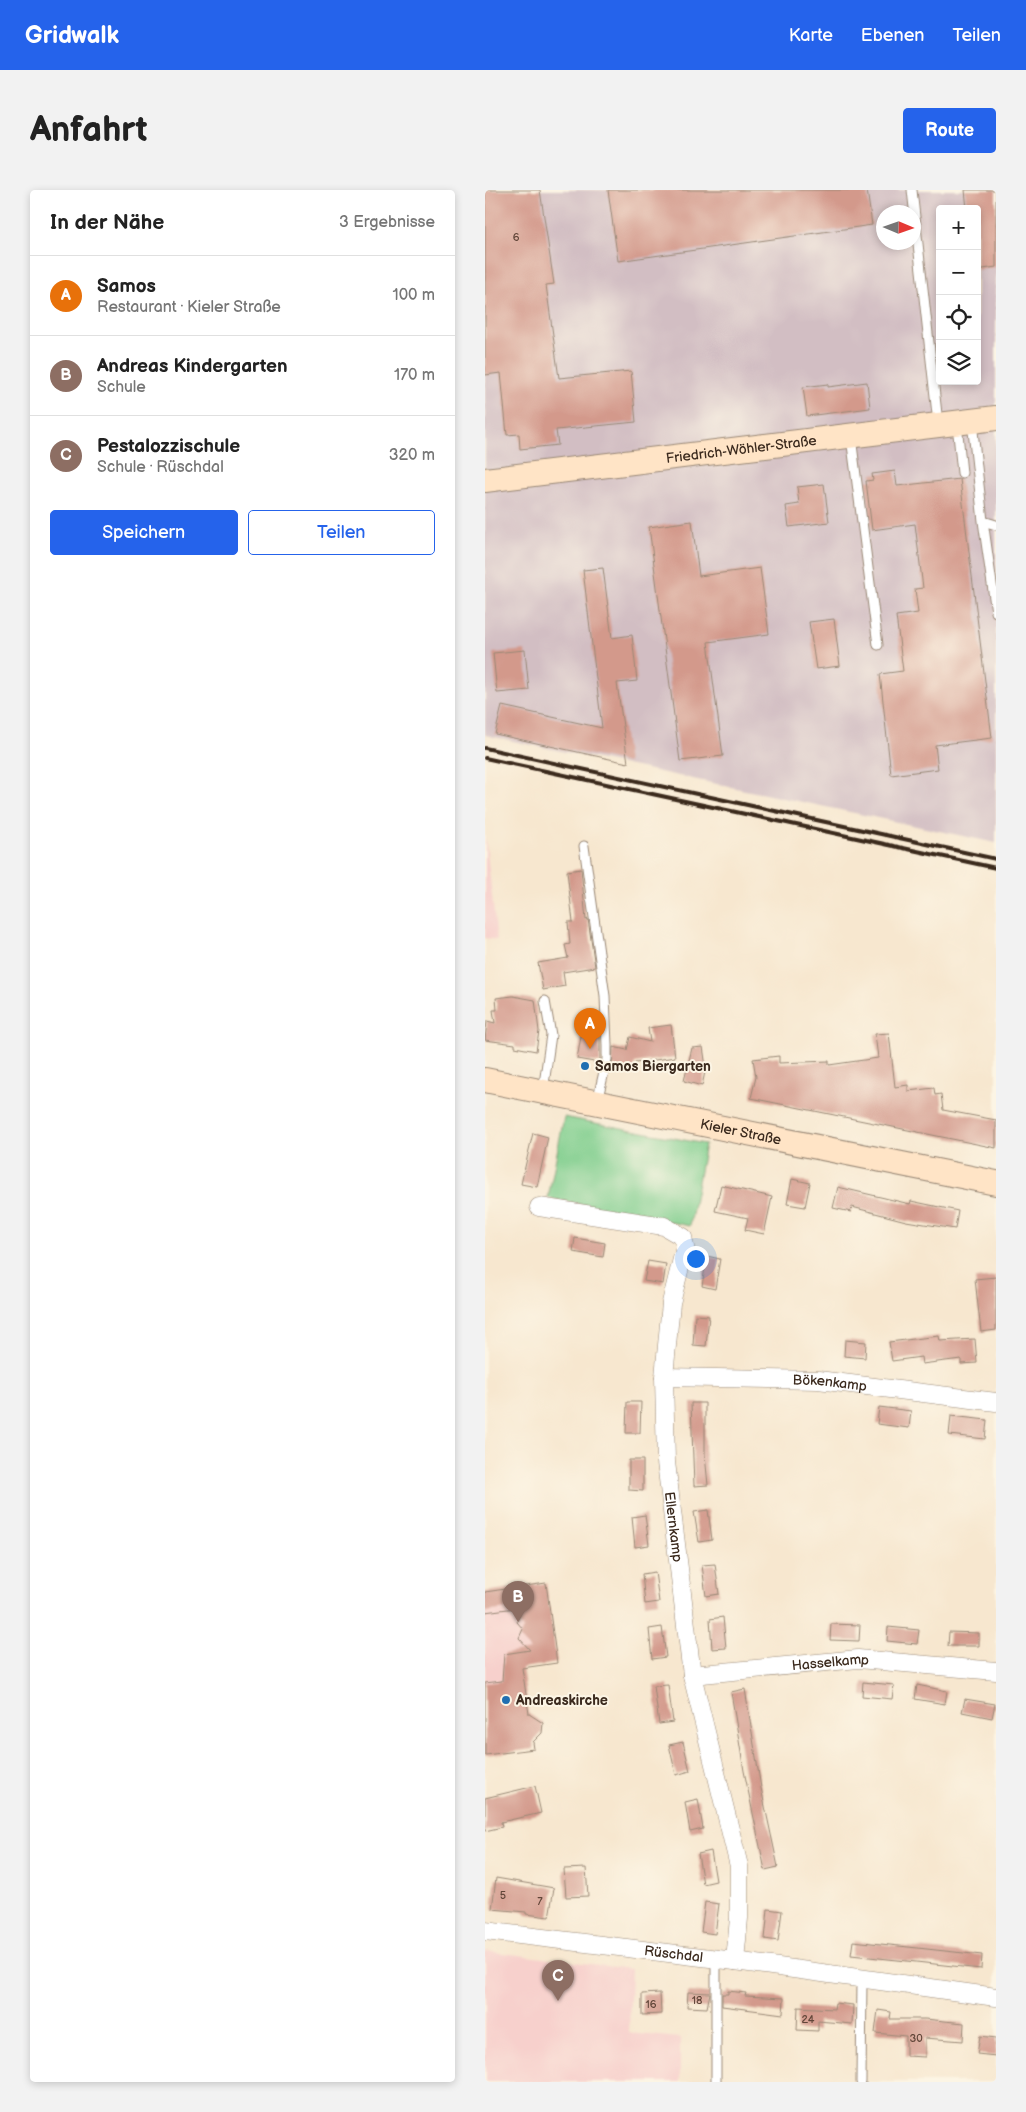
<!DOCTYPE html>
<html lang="de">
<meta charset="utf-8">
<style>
:root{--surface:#fff;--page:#f2f2f2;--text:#222;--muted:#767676;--line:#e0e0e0;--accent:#2563eb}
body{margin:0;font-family:"Balsamiq Sans",sans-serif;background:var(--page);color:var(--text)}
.controls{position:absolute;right:15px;top:15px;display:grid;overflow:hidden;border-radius:5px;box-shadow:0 2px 8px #0003}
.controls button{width:45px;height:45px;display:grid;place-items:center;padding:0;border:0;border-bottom:1px solid var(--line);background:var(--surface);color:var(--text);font:25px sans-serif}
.compass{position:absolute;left:391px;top:15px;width:45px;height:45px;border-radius:50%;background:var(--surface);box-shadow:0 2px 8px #0003;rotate:92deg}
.you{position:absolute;left:210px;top:1068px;width:18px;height:18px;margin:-12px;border:4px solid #fff;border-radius:50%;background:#1a73e8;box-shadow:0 0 0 8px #1a73e833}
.badge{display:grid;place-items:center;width:32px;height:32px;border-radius:50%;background:var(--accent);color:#fff;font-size:16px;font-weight:700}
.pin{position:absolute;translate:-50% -41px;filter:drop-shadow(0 1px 2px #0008)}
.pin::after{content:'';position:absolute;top:26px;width:18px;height:15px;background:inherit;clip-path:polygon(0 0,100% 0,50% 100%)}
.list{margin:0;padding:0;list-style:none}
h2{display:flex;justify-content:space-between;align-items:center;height:65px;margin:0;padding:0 20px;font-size:21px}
h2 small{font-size:16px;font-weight:400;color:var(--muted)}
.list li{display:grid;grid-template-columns:32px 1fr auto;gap:15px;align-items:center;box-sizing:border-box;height:80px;padding:0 20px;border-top:1px solid var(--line)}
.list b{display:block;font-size:19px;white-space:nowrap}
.list p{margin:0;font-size:16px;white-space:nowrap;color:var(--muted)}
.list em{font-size:16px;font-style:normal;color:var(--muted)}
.actions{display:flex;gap:10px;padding:15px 20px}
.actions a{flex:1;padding:11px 0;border:1px solid var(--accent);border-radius:5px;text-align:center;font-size:18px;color:var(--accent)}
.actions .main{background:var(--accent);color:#fff}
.icon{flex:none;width:28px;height:28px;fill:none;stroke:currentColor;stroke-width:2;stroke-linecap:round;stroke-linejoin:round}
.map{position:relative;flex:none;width:511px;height:1892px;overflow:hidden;border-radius:5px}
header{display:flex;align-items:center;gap:30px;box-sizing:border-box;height:70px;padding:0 25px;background:var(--accent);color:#fff}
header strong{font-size:24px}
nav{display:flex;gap:28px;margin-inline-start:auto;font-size:18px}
.intro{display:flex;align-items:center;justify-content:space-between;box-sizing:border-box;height:120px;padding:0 30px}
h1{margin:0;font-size:35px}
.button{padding:12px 22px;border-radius:5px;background:var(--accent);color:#fff;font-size:18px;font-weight:700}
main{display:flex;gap:30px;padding:0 30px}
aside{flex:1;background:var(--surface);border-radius:5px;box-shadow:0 2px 8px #0003}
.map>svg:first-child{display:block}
.built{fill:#f7d0cc}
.industrial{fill:#d2bec3;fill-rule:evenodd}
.green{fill:#7fce8d;stroke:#5d7c56}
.building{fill:#d3998b}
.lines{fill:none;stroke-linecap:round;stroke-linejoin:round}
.lane-casing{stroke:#998876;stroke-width:11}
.street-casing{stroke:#998876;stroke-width:19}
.secondary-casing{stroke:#998876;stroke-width:26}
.lane{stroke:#fff;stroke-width:9}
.street{stroke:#fff;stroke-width:18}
.secondary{stroke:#ffe4c6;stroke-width:24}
.rail{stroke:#3b2a1e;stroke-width:4}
.poi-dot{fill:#1f6fb2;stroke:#fcf5e5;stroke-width:2}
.labels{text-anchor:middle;stroke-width:4;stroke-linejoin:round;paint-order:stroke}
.number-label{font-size:11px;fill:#614639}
.street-label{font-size:14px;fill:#3b2a1e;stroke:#fcf5e5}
.poi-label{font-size:14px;font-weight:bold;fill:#3b2a1e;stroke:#fcf5e5;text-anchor:start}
</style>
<header>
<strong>Gridwalk</strong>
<nav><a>Karte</a><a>Ebenen</a><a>Teilen</a></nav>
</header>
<div class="intro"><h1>Anfahrt</h1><a class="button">Route</a></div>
<main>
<aside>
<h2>In der Nähe<small>3 Ergebnisse</small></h2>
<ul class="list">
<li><span class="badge" style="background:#e8710a">A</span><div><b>Samos</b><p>Restaurant · Kieler Straße</p></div><em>100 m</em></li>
<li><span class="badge" style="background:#8d6e63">B</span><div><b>Andreas Kindergarten</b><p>Schule</p></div><em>170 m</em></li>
<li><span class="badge" style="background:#8d6e63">C</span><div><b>Pestalozzischule</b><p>Schule · Rüschdal</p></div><em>320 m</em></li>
</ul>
<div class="actions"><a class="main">Speichern</a><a>Teilen</a></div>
</aside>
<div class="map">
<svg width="511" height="1892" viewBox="0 0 511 1892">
<rect width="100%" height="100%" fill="#fcf5e5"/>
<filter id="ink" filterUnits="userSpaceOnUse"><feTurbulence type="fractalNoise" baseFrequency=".02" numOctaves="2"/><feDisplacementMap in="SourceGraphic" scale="10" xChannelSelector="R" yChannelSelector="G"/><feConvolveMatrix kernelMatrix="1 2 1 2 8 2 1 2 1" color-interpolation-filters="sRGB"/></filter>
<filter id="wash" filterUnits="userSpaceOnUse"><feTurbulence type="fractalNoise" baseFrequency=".0096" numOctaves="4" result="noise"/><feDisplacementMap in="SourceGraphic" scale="20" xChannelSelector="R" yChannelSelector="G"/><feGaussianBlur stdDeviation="1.12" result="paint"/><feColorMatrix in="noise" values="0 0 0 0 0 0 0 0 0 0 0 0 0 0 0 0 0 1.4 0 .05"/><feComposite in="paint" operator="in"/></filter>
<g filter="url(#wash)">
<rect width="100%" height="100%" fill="#f7e7cf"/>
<path class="built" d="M0 645 12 750 0 748Z
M61 1393 72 1473 37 1478 35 1462 19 1464 17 1491 0 1493V1402Z
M0 1761 146 1779 144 1843 195 1848V1892H0Z"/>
<path class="industrial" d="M0 0H511V653L0 545ZM455 19H492V191H455ZM398 22H428V52H398Z"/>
<path class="green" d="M79 927 220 954 205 1036 63 1008Z"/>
<g id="blocks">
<path class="building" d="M0 0H55L69 94 61 95 74 188 146 181 151 232 71 240 73 255 35 259 34 244 22 245 16 183 0 185Z
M123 0H382L387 35 133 71Z
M480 0H511V77L492 80V19H482Z
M382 192 385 218 322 226 318 197 343 194V197Z
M410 281 412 296 475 289 507 548 450 555 453 579 406 585 395 484 418 481 411 426 433 423 430 399 438 398 430 334 387 340 381 291 388 290 387 284Z
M339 294 344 332 304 337 301 316 314 314 312 297Z
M207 331 214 386 275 378 284 444 223 452 238 566 195 571 164 337Z
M118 378 127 448 147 445 152 491 132 493 143 573 10 544 17 516 117 538 98 380Z
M349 429 355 476 331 479 324 432Z
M40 460 44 500 12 503 8 463Z
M96 679 101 730 103 729 110 777 78 782 80 796 58 800 53 773 83 768 80 755 85 754 83 732H88L82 681Z
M28 806 50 810 54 841 51 861 30 857V854L0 850 2 831 10 833 8 820H12L11 808Z
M186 835 190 867 150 873 148 883 130 879 131 876H127L128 857 142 860 145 847 165 852 163 838Z
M97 841 115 844V873L92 869Z
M404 843 410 897 423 895V901L449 898 450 905 456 904 458 920 511 930V958L266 908 271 887 268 869 294 866V873L344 871V875L393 868 390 844Z
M218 857 221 877 217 896 199 891 207 858Z
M48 943 63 947 52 997 36 994Z
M307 989 325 993 320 1017 302 1014Z
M236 995 287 1007 279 1044 260 1040 263 1028 230 1021Z
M353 997 425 1014 426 1011 473 1021 470 1039 421 1031 367 1017 366 1022 348 1018Z
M90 1048 120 1053 118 1067 88 1062Z
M222 1066 235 1069 230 1099 217 1096Z
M163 1071 181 1074 178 1094 159 1091Z
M511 1087V1140L496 1142 490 1089Z
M210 1125 224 1126 221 1156 208 1155Z
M454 1146 455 1151 490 1149 492 1173 476 1174V1169L437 1174 436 1167 407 1171 404 1152Z
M360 1150 381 1152 380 1168 359 1166Z
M142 1212H156L155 1243H141Z
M206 1213H220V1265L223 1295 209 1296Z
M394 1217 426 1221 424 1238 392 1234Z
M466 1226 502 1230 500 1249 464 1245Z
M144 1270H158V1301L144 1300Z
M223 1320 227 1350 214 1352 209 1322Z
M160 1325 164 1355 150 1357 147 1327Z
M230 1374 234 1404 221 1406 217 1375Z
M170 1382 174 1412 160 1414 157 1384Z
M61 1393 72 1473 37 1478 44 1524 58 1533 57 1543 48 1552 49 1559 0 1565V1493L17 1491 19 1464 45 1460 34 1448 38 1439 32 1432 38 1417 0 1422V1402Z
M238 1427 241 1458 227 1459 225 1429Z
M346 1434 375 1435 374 1451 345 1450Z
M177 1437 181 1467 167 1469 164 1439Z
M403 1437 434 1440 432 1454 402 1451Z
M464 1442 494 1443V1456H463Z
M378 1492 409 1495 407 1509 377 1506Z
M183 1495 188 1532 174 1534 169 1496Z
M432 1495 462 1501 460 1514 430 1509Z
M260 1499 276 1598 293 1677 280 1680 259 1581 246 1502Z
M480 1509 510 1514 507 1528 477 1522Z
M198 1552 205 1581 191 1585 184 1555Z
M50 1596 56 1623 16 1632 17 1637 0 1641V1608Z
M213 1609 218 1639 205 1642 200 1612Z
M226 1661 231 1691 218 1694 213 1664Z
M101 1678 103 1706 81 1707 79 1679Z
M11 1688 69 1698 64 1727 41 1724V1722L7 1719Z
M220 1712 234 1714 230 1744 216 1742Z
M283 1719 297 1721 293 1751 280 1749Z
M368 1751 497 1765 496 1779 366 1765Z
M243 1801 261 1803 260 1806 299 1808 298 1824 237 1816V1804H243Z
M203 1802 225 1803 222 1818 202 1817Z
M175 1803 176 1824 157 1825V1804Z
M350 1813 368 1815 367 1834 333 1831V1841L312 1840 313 1817 349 1819Z
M393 1820 406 1822 405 1829H440L479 1833 478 1851 440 1848V1867L421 1866V1846L390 1843Z
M495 1846 511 1848V1866L492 1864Z"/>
</g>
</g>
<g filter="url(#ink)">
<use href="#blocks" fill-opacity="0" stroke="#998876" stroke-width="1"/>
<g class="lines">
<g class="lane-casing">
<path id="lane" d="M427 0 453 233
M487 232 498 331 511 335
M472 234 477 283
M366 247 393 455
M498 331 511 422
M99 656 120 806 122 855V869L112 912
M58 901 66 845 60 811
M231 1892V1769
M376 1892 377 1790"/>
</g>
<g class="street-casing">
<g id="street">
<path id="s1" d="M54 1017 179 1036 198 1047 200 1057 186 1113 179 1187 181 1272 207 1485 254 1676V1728L250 1771"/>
<path id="s2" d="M179 1187 333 1190 511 1212"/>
<path id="s3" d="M207 1485 373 1469 511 1481"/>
<path id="s4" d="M0 1741 250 1771 511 1807"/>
</g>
</g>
<g class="secondary-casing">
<g id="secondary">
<path id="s5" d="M0 290 511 228"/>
<path id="s6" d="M0 890 511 993"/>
</g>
</g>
<use href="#lane" class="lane"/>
<use href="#street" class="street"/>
<use href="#secondary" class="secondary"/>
<path class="rail" d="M0 558 511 669
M0 568 511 678"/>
</g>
</g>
<g class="poi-dot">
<circle cx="100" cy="876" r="5"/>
<circle cx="21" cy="1510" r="5"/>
</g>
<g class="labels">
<g class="number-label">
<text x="31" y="51">6</text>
<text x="18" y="1709">5</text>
<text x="55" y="1715">7</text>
<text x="212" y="1814">18</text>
<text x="166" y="1818">16</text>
<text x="323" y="1833">24</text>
<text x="431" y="1852">30</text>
</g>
<g class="street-label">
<text dy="5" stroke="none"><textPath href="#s5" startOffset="258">Friedrich-Wöhler-Straße</textPath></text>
<text dy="5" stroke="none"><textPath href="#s6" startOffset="261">Kieler Straße</textPath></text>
<text dy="5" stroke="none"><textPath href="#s2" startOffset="166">Bökenkamp</textPath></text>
<text dy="5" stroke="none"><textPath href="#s1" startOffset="441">Ellernkamp</textPath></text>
<text dy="5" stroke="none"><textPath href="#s3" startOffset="139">Hasselkamp</textPath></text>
<text dy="5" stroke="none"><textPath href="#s4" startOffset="190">Rüschdal</textPath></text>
</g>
<g class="poi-label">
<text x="110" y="881">Samos Biergarten</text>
<text x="31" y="1515">Andreaskirche</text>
</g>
</g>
</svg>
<div class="controls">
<button>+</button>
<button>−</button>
<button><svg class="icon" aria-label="locate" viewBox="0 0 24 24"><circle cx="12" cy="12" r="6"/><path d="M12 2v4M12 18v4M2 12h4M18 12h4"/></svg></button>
<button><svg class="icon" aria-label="layers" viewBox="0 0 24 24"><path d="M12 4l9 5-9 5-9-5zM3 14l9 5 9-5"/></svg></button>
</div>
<svg class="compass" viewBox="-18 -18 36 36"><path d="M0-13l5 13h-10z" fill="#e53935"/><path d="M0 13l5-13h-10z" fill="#767676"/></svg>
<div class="you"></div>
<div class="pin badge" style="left:105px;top:859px;background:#e8710a">A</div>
<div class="pin badge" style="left:33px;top:1432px;background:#8d6e63">B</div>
<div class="pin badge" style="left:73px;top:1811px;background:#8d6e63">C</div>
</div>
</main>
